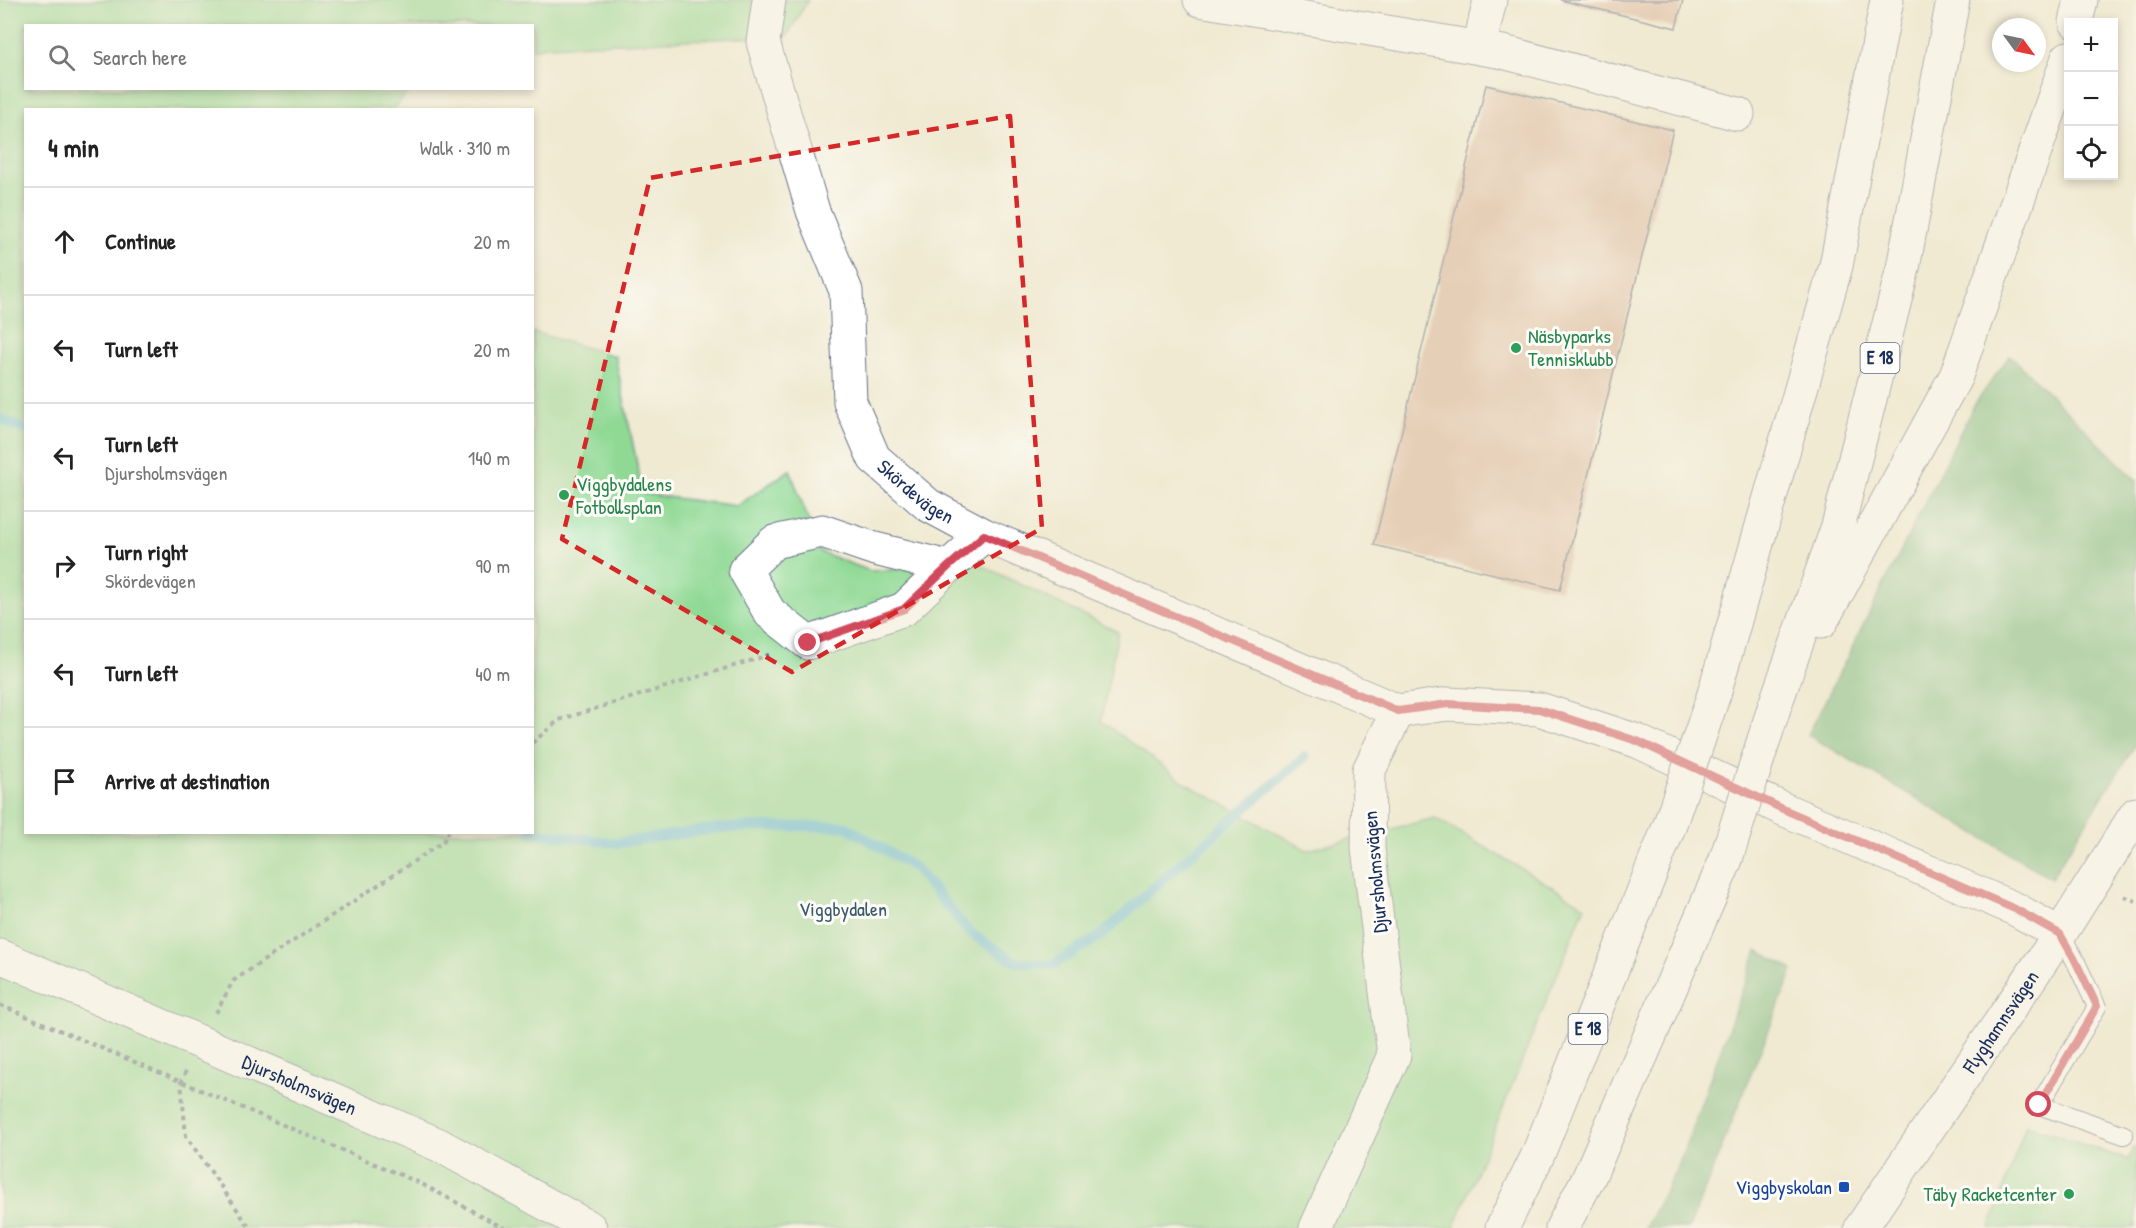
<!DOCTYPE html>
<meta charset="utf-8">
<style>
:root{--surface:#fff;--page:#f6f6f6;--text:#222;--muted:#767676;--line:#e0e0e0}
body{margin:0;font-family:"Patrick Hand",sans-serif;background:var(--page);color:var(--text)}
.controls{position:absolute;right:18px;top:18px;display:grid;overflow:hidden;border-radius:0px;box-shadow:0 3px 9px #0003}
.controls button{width:54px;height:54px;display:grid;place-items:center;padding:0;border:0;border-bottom:2px solid var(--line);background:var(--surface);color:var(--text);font:30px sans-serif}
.compass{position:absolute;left:1992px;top:18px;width:54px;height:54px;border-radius:50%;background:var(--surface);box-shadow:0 3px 9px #0003;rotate:123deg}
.stop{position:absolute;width:18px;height:18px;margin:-14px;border:4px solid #d1495b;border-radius:50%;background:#fff}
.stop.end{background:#d1495b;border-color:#fff;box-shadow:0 2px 6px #0008}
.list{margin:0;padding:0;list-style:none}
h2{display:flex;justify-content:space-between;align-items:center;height:78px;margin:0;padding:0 24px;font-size:26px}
h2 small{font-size:20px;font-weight:400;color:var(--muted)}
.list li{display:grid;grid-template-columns:39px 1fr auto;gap:18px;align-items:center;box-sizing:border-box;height:108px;padding:0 24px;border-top:2px solid var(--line)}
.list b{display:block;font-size:22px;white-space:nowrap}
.list p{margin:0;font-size:20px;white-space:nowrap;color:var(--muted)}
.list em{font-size:20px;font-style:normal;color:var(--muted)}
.icon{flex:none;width:33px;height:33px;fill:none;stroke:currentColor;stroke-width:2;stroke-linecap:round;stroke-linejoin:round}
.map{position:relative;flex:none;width:2136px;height:1228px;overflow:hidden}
.search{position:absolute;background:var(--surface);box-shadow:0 3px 9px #0003;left:24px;top:24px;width:510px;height:66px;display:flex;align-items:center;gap:15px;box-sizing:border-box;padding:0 21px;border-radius:0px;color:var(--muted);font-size:22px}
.panel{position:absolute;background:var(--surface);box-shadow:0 3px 9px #0003;left:24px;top:108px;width:510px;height:726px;border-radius:0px}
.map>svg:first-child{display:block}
.green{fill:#90d994;stroke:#568479;stroke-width:1.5}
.forest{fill:#74b97e;stroke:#48746e;stroke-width:1.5}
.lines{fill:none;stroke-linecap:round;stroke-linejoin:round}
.stream{stroke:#57b7d6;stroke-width:10}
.building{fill:#daaf97}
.service-casing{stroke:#667087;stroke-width:20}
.minor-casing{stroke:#667087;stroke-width:35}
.tertiary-casing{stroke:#667087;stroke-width:35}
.motorway-casing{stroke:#667087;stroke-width:35}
.path{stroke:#667087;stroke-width:4;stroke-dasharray:4.5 4.5;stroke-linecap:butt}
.service{stroke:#fff;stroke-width:18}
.minor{stroke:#fff;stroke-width:33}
.tertiary{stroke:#fff;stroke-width:33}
.motorway{stroke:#fff;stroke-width:33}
.motorway-bridge-casing{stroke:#667087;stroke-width:35;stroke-linecap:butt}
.motorway-bridge{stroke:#fff;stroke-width:33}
.route{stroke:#d1495b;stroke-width:8}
.marked{fill:none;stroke:#d62828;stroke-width:4.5;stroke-dasharray:12 8;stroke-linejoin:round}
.leisure-dot{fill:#2e9e5b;stroke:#fdfcf7;stroke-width:2}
.transit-dot{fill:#1a4fb4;stroke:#fdfcf7;stroke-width:2}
.labels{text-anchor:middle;stroke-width:6;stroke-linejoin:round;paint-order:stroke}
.shield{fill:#fdfcf7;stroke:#5f6c8c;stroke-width:1.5}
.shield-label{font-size:18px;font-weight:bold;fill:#1b2f5e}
.leisure-label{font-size:20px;fill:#27864d;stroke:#fdfcf7;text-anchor:start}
.street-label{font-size:20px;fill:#1b2f5e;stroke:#fdfcf7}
.park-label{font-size:20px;fill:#385a6c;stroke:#fdfcf7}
.transit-label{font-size:20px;fill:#164399;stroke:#fdfcf7;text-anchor:end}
</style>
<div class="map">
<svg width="2136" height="1228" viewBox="0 0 2136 1228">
<rect width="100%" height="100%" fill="#fdfcf7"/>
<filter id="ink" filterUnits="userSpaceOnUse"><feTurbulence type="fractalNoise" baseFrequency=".0167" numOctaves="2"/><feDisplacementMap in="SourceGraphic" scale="12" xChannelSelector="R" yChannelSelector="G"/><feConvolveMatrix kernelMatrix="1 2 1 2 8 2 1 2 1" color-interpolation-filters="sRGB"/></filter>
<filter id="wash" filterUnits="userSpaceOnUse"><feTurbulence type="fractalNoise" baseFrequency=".008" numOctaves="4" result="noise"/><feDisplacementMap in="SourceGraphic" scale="24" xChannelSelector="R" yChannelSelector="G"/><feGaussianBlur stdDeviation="1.35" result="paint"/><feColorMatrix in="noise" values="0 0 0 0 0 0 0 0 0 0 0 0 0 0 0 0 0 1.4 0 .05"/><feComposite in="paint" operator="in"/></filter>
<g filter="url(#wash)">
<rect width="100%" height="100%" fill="#f0ead2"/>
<path class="green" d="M0 0H808L787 36 547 46 533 49 532 26H26V88L411 89 393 109 26 110V832H532L533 332 615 356 643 494 737 506 790 470 820 552 870 571 981 565 1118 632 1101 721 1187 784 1307 850 1435 818 1585 906 1454 1228H0Z
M2026 1125 2128 1160 2133 1147 2136 1148V1228H1990Z"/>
<path class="forest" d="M2010 355 2136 480V744L2051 878 1808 735 1973 407Z
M1757 950 1793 970 1689 1228H1645L1678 1167Z"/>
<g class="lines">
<path class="stream" d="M0 419 26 430
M531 832 617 843 719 828 845 826 915 868 969 932 1015 962 1053 965 1102 935 1172 871 1305 757"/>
</g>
<g id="blocks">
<path class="building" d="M1560 0H1683L1676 28Z
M1486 85 1673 130 1560 590 1374 545Z"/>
</g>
</g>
<g filter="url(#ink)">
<use href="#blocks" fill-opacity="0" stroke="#667087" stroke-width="1.5"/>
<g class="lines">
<g class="service-casing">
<path id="service" d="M2060 934 2074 958 2097 1007 2039 1105 2124 1135"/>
</g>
<g class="minor-casing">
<g id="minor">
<path id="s1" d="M769 0 763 42 813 211 846 291 850 402 874 458 928 505 984 535 1398 711"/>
<path d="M1200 0 1503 52 1738 114"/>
<path d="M1479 48 1490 0"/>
<path d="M948 567 875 549 822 531 774 542 745 570 770 613 808 643 904 609 948 567 984 535"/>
</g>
</g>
<g class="tertiary-casing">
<g id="tertiary">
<path id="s2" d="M0 956 439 1145 590 1228"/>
<path d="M1316 1228 1394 1055 1368 848 1369 770 1398 711 1448 704 1539 709 1637 741 1783 809 2015 909 2060 934"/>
<path id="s3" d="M1861 1228 2060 934 2136 814"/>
</g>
</g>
<g class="motorway-casing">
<path id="motorway" d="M2076 22 2081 0
M1821 622 1956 376 2068 58
M1714 694 1836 266 1887 0
M1774 708 1838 526 1903 268 1953 0
M1502 1228 1537 1157 1669 827
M1562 1228 1589 1177 1725 862"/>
</g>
<path class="path" d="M532 743 559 720 769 655
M2124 896 2136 901
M0 1005 420 1183 504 1228
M216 1013 233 981 443 842 449 832
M186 1071 181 1082 186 1136 250 1228"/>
<use href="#service" class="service"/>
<use href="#minor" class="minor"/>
<use href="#tertiary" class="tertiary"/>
<use href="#motorway" class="motorway"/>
<g class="motorway-bridge-casing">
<path id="motorway-bridge" d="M1669 827 1714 694
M1725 862 1774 708"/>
</g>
<use href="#motorway-bridge" class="motorway-bridge"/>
</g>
</g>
<g class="lines" filter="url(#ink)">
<path class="route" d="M808 643 904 609 948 567 984 535 1398 711 1448 704 1539 709 1637 741 1783 809 2015 909 2060 934 2074 958 2097 1006 2039 1105"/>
</g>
<path d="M0 0H2136V1228H0ZM1010 116 1042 528 792 672 562 539 650 178Z" fill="#f0ead2" fill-opacity=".55" fill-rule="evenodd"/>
<path class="marked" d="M1010 116 1042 528 792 672 562 539 650 178Z"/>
<g class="leisure-dot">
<circle cx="1516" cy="348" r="6"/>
<circle cx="564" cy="495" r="6"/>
<circle cx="2069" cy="1194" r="6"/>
</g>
<rect class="transit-dot" x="1838" y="1181" width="12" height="12" rx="3"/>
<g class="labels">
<g class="shield">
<rect x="1860.5" y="343" width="39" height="30" rx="4.5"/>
<rect x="1568.5" y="1014" width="39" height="30" rx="4.5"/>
</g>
<g class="shield-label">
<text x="1880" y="364">E 18</text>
<text x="1588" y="1035">E 18</text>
</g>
<g class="leisure-label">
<text x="1528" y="343">Näsbyparks<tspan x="1528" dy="23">Tennisklubb</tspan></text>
<text x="576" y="491">Viggbydalens<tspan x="576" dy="23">Fotbollsplan</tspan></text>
<text x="2057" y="1201" text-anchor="end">Täby Racketcenter</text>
</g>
<g class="street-label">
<text dy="7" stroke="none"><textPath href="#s1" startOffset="531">Skördevägen</textPath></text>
<text transform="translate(1375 872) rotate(-95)" y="7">Djursholmsvägen</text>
<text dy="7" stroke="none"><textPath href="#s3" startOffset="249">Flyghamnsvägen</textPath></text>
<text dy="7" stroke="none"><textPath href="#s2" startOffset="326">Djursholmsvägen</textPath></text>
</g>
<g class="park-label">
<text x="843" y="916">Viggbydalen</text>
</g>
<g class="transit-label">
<text x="1832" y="1194">Viggbyskolan</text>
</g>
</g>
</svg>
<div class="controls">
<button>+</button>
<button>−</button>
<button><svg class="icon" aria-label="locate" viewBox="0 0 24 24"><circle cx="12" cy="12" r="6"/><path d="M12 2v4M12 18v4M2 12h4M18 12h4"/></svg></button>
</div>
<svg class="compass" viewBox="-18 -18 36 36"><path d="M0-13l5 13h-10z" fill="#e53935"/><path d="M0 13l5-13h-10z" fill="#767676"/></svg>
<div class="stop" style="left:2039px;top:1105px"></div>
<div class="stop end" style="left:808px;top:643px"></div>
<div class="search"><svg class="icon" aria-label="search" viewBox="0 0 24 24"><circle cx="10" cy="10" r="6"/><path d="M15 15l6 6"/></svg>Search here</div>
<section class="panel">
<h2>4 min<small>Walk · 310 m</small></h2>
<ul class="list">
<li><svg class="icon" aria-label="ahead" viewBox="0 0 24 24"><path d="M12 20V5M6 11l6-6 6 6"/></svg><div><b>Continue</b></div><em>20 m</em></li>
<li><svg class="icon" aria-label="left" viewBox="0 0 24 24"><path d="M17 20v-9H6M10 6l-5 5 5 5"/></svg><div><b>Turn left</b></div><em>20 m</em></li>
<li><svg class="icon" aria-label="left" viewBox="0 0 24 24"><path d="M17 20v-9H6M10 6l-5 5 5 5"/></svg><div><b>Turn left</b><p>Djursholmsvägen</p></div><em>140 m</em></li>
<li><svg class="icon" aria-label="right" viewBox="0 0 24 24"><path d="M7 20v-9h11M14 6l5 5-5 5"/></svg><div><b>Turn right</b><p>Skördevägen</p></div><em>90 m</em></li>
<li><svg class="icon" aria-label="left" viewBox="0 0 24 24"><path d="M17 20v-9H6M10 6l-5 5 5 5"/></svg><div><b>Turn left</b></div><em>40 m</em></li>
<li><svg class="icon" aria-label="arrive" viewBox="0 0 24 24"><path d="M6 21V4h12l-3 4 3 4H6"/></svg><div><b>Arrive at destination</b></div></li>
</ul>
</section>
</div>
